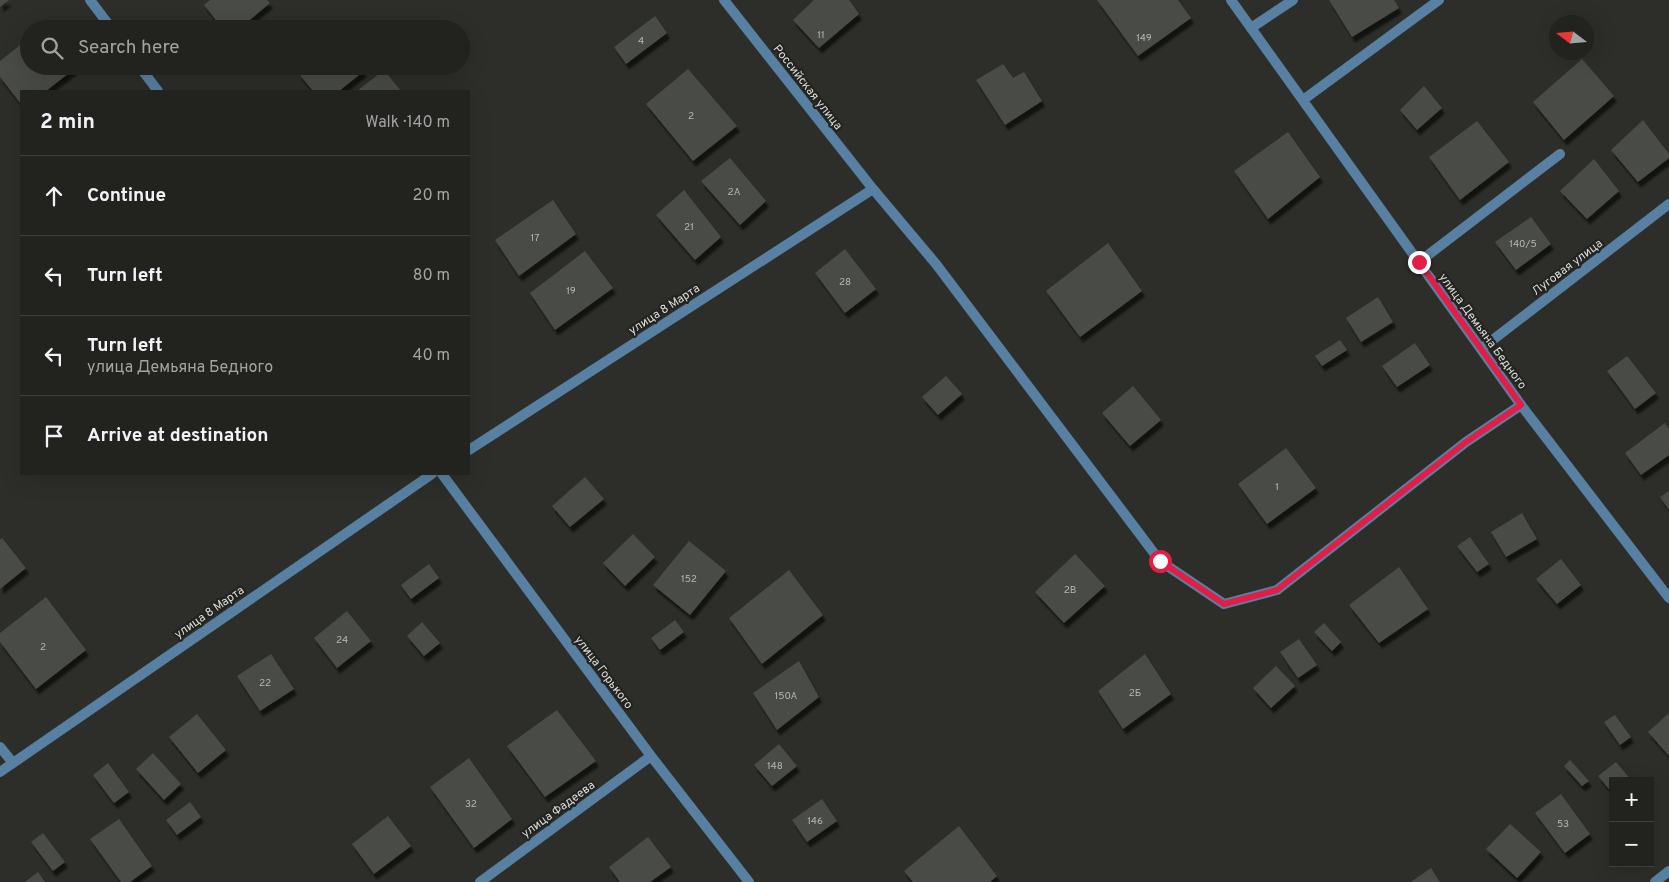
<!DOCTYPE html>
<meta charset="utf-8">
<style>
:root{--surface:#22221f;--page:#2e2f2c;--text:#f1f3f6;--muted:#a2a4a4;--line:#3f3f3d}
body{margin:0;font-family:Overpass,sans-serif;background:var(--page);color:var(--text)}
.controls{position:absolute;right:15px;bottom:15px;display:grid;overflow:hidden;border-radius:0px;box-shadow:0 5px 20px #0002}
.controls button{width:45px;height:45px;display:grid;place-items:center;padding:0;border:0;border-bottom:1px solid var(--line);background:var(--surface);color:var(--text);font:25px sans-serif}
.compass{position:absolute;left:1549px;top:15px;width:45px;height:45px;border-radius:50%;background:var(--surface);box-shadow:0 5px 20px #0002;rotate:286deg}
.stop{position:absolute;width:15px;height:15px;margin:-11px;border:4px solid #e11d48;border-radius:50%;background:#fff}
.stop.end{background:#e11d48;border-color:#fff;box-shadow:0 1px 5px #0008}
.list{margin:0;padding:0;list-style:none}
h2{display:flex;justify-content:space-between;align-items:center;height:65px;margin:0;padding:0 20px;font-size:21px}
h2 small{font-size:16px;font-weight:400;color:var(--muted)}
.list li{display:grid;grid-template-columns:32px 1fr auto;gap:15px;align-items:center;box-sizing:border-box;height:80px;padding:0 20px;border-top:1px solid var(--line)}
.list b{display:block;font-size:19px;white-space:nowrap}
.list p{margin:0;font-size:16px;white-space:nowrap;color:var(--muted)}
.list em{font-size:16px;font-style:normal;color:var(--muted)}
.icon{flex:none;width:28px;height:28px;fill:none;stroke:currentColor;stroke-width:2;stroke-linecap:round;stroke-linejoin:round}
.map{position:relative;flex:none;width:1669px;height:882px;overflow:hidden}
.search{position:absolute;background:var(--surface);box-shadow:0 5px 20px #0002;left:20px;top:20px;width:450px;height:55px;display:flex;align-items:center;gap:12px;box-sizing:border-box;padding:0 18px;border-radius:28px;color:var(--muted);font-size:19px}
.panel{position:absolute;background:var(--surface);box-shadow:0 5px 20px #0002;left:20px;top:90px;width:450px;height:385px;border-radius:0px}
.map>svg:first-child{display:block}
.building{fill:#494b46;filter:url(#shadow)}
.lines{fill:none;stroke-linecap:round;stroke-linejoin:round}
.service{stroke:#5880a2;stroke-width:10}
.minor{stroke:#5880a2;stroke-width:10}
.tertiary{stroke:#5880a2;stroke-width:10}
.route{stroke:#e11d48;stroke-width:6}
.labels{text-anchor:middle;stroke-width:4.5;stroke-linejoin:round;paint-order:stroke}
.number-label{font-size:10px;fill:#b7b8b5}
.street-label{font-size:12px;fill:#dcddda;stroke:#232420}
</style>
<div class="map">
<svg width="1669" height="882" viewBox="0 0 1669 882">
<defs>
<filter id="shadow"><feDropShadow dx="3" dy="5.5" stdDeviation="1" flood-color="#0009"/></filter>
</defs>
<rect width="100%" height="100%" fill="#2d2e29"/>
<path class="building" d="M0 0H9L0 7Z
M210 0H267L270 3 239 29H223L204 5Z
M814 0H849L859 14 819 48 793 20Z
M1097 0H1178L1191 18 1138 56Z
M1329 0H1394L1399 8 1352 37Z
M655 16 667 33 626 64 614 47Z
M29 38V66H71L74 69 46 91H21V104L0 77V61Z
M1582 59 1614 96 1564 140 1533 102Z
M1003 64 1013 78 1024 72 1042 101 1005 125 976 80Z
M307 66H360L364 71 339 91H313L299 74Z
M688 69 737 126 693 161 646 104Z
M384 70 401 91H357Z
M1424 86 1442 108 1417 130 1400 110Z
M1643 120 1669 154V158L1638 182 1611 150Z
M1477 121 1509 162 1460 200 1429 157Z
M1288 132 1320 177 1268 219 1234 171Z
M730 158 766 201 740 225 701 181Z
M1594 159 1619 191 1587 219 1560 191Z
M684 190 721 237 695 260 656 215Z
M553 200 576 234 519 276 495 240Z
M1531 217 1551 244 1516 270 1495 242Z
M1108 243 1142 291 1080 337 1046 291Z
M845 249 876 289 845 313 815 273Z
M585 251 613 288 555 330 530 293Z
M1378 297 1393 322 1361 342 1346 318Z
M1340 340 1347 350 1322 366 1315 356Z
M1415 343 1430 365 1397 387 1382 366Z
M1627 356 1656 393 1635 409 1607 371Z
M946 376 962 394 938 415 922 397Z
M1133 386 1161 420 1130 446 1102 413Z
M1665 423 1669 429V455L1641 475 1625 453Z
M1286 448 1316 488 1267 524 1238 484Z
M585 477 604 499 570 527 552 506Z
M1669 491V510L1660 497Z
M1522 513 1537 539 1506 557 1491 532Z
M633 534 655 557 625 586 603 563Z
M1470 537 1489 564 1477 572 1457 546Z
M2 538 26 568 0 589V540Z
M689 541 726 571 690 615 653 585Z
M1075 554 1105 586 1064 623 1035 592Z
M1561 559 1581 585 1557 604 1536 579Z
M429 564 439 578 411 599 401 585Z
M1399 567 1428 609 1379 643 1349 605Z
M789 570 823 615 762 664 729 618Z
M46 597 86 650 36 689 0 642V633Z
M347 611 371 641 337 668 314 638Z
M675 620 684 632 660 650 651 638Z
M422 622 440 643 424 656 407 636Z
M1324 623 1341 642 1332 651 1314 632Z
M1299 639 1317 665 1298 678 1280 652Z
M271 654 294 689 260 711 237 676Z
M1145 654 1171 694 1123 729 1098 691Z
M799 661 819 697 777 730 753 693Z
M1276 666 1295 686 1271 708 1253 688Z
M557 710 596 761 545 797 507 746Z
M1669 713V756L1648 732Z
M197 714 226 750 198 773 169 737Z
M1615 715 1631 737 1620 745 1604 722Z
M779 744 797 766 772 786 754 765Z
M153 753 181 784 164 800 136 769Z
M469 758 512 819 474 848 430 787Z
M1570 760 1589 781 1582 786 1564 766Z
M1616 762 1632 781H1613V794L1598 776Z
M108 763 129 792 114 803 93 775Z
M1561 794 1590 834 1565 853 1535 813Z
M822 799 837 821 807 842 792 820Z
M190 802 201 817 177 835 166 820Z
M388 816 411 846 374 874 352 844Z
M119 819 152 866 130 882H121L90 839Z
M1510 824 1541 852 1517 878 1486 849Z
M959 826 997 876 990 882H913L904 871Z
M43 833 65 862 53 871 31 842Z
M648 837 671 867 650 882H620L609 867Z
M1431 868 1440 882H1411Z
M38 872 45 882H25Z"/>
<g class="lines">
<path class="service" d="M1251 28 1293 0
M1419 262 1560 154"/>
<path class="minor" d="M90 0 112 29
M724 0 873 189 936 264 1160 561 1224 604 1277 590 1466 442 1521 405
M1231 0 1521 405 1669 598
M139 66 158 91
M1303 100 1439 0
M1481 349 1669 204
M469 450 873 189
M442 474 651 756 749 882
M0 747 13 763
M0 772 432 474
M480 882 651 756"/>
<path class="tertiary" d="M1655 882 1669 871"/>
</g>
<g class="lines">
<path class="route" d="M1160 561 1224 604 1277 590 1466 442 1521 405 1419 262"/>
</g>
<g class="labels">
<g class="number-label">
<text x="821" y="38">11</text>
<text x="1144" y="41">149</text>
<text x="641" y="44">4</text>
<text x="691" y="119">2</text>
<text x="734" y="195">2А</text>
<text x="689" y="230">21</text>
<text x="535" y="241">17</text>
<text x="1523" y="247">140/5</text>
<text x="845" y="285">28</text>
<text x="571" y="294">19</text>
<text x="1277" y="490">1</text>
<text x="689" y="582">152</text>
<text x="1070" y="593">2В</text>
<text x="342" y="643">24</text>
<text x="43" y="650">2</text>
<text x="265" y="686">22</text>
<text x="1135" y="696">2Б</text>
<text x="786" y="699">150А</text>
<text x="775" y="769">148</text>
<text x="471" y="807">32</text>
<text x="815" y="824">146</text>
<text x="1563" y="827">53</text>
</g>
<g class="street-label">
<text transform="translate(808 87) rotate(52)" y="4">Российская улица</text>
<text transform="translate(1567 267) rotate(-37)" y="4">Луговая улица</text>
<text transform="translate(664 309) rotate(-33)" y="4">улица 8 Марта</text>
<text transform="translate(1483 331) rotate(54)" y="4">улица Демьяна Бедного</text>
<text transform="translate(209 612) rotate(-35)" y="4">улица 8 Марта</text>
<text transform="translate(604 672) rotate(53)" y="4">улица Горького</text>
<text transform="translate(558 809) rotate(-36)" y="4">улица Фадеева</text>
</g>
</g>
</svg>
<div class="controls">
<button>+</button>
<button>−</button>
</div>
<svg class="compass" viewBox="-18 -18 36 36"><path d="M0-13l5 13h-10z" fill="#e53935"/><path d="M0 13l5-13h-10z" fill="#a2a4a4"/></svg>
<div class="stop" style="left:1160px;top:561px"></div>
<div class="stop end" style="left:1419px;top:262px"></div>
<div class="search"><svg class="icon" aria-label="search" viewBox="0 0 24 24"><circle cx="10" cy="10" r="6"/><path d="M15 15l6 6"/></svg>Search here</div>
<section class="panel">
<h2>2 min<small>Walk · 140 m</small></h2>
<ul class="list">
<li><svg class="icon" aria-label="ahead" viewBox="0 0 24 24"><path d="M12 20V5M6 11l6-6 6 6"/></svg><div><b>Continue</b></div><em>20 m</em></li>
<li><svg class="icon" aria-label="left" viewBox="0 0 24 24"><path d="M17 20v-9H6M10 6l-5 5 5 5"/></svg><div><b>Turn left</b></div><em>80 m</em></li>
<li><svg class="icon" aria-label="left" viewBox="0 0 24 24"><path d="M17 20v-9H6M10 6l-5 5 5 5"/></svg><div><b>Turn left</b><p>улица Демьяна Бедного</p></div><em>40 m</em></li>
<li><svg class="icon" aria-label="arrive" viewBox="0 0 24 24"><path d="M6 21V4h12l-3 4 3 4H6"/></svg><div><b>Arrive at destination</b></div></li>
</ul>
</section>
</div>
